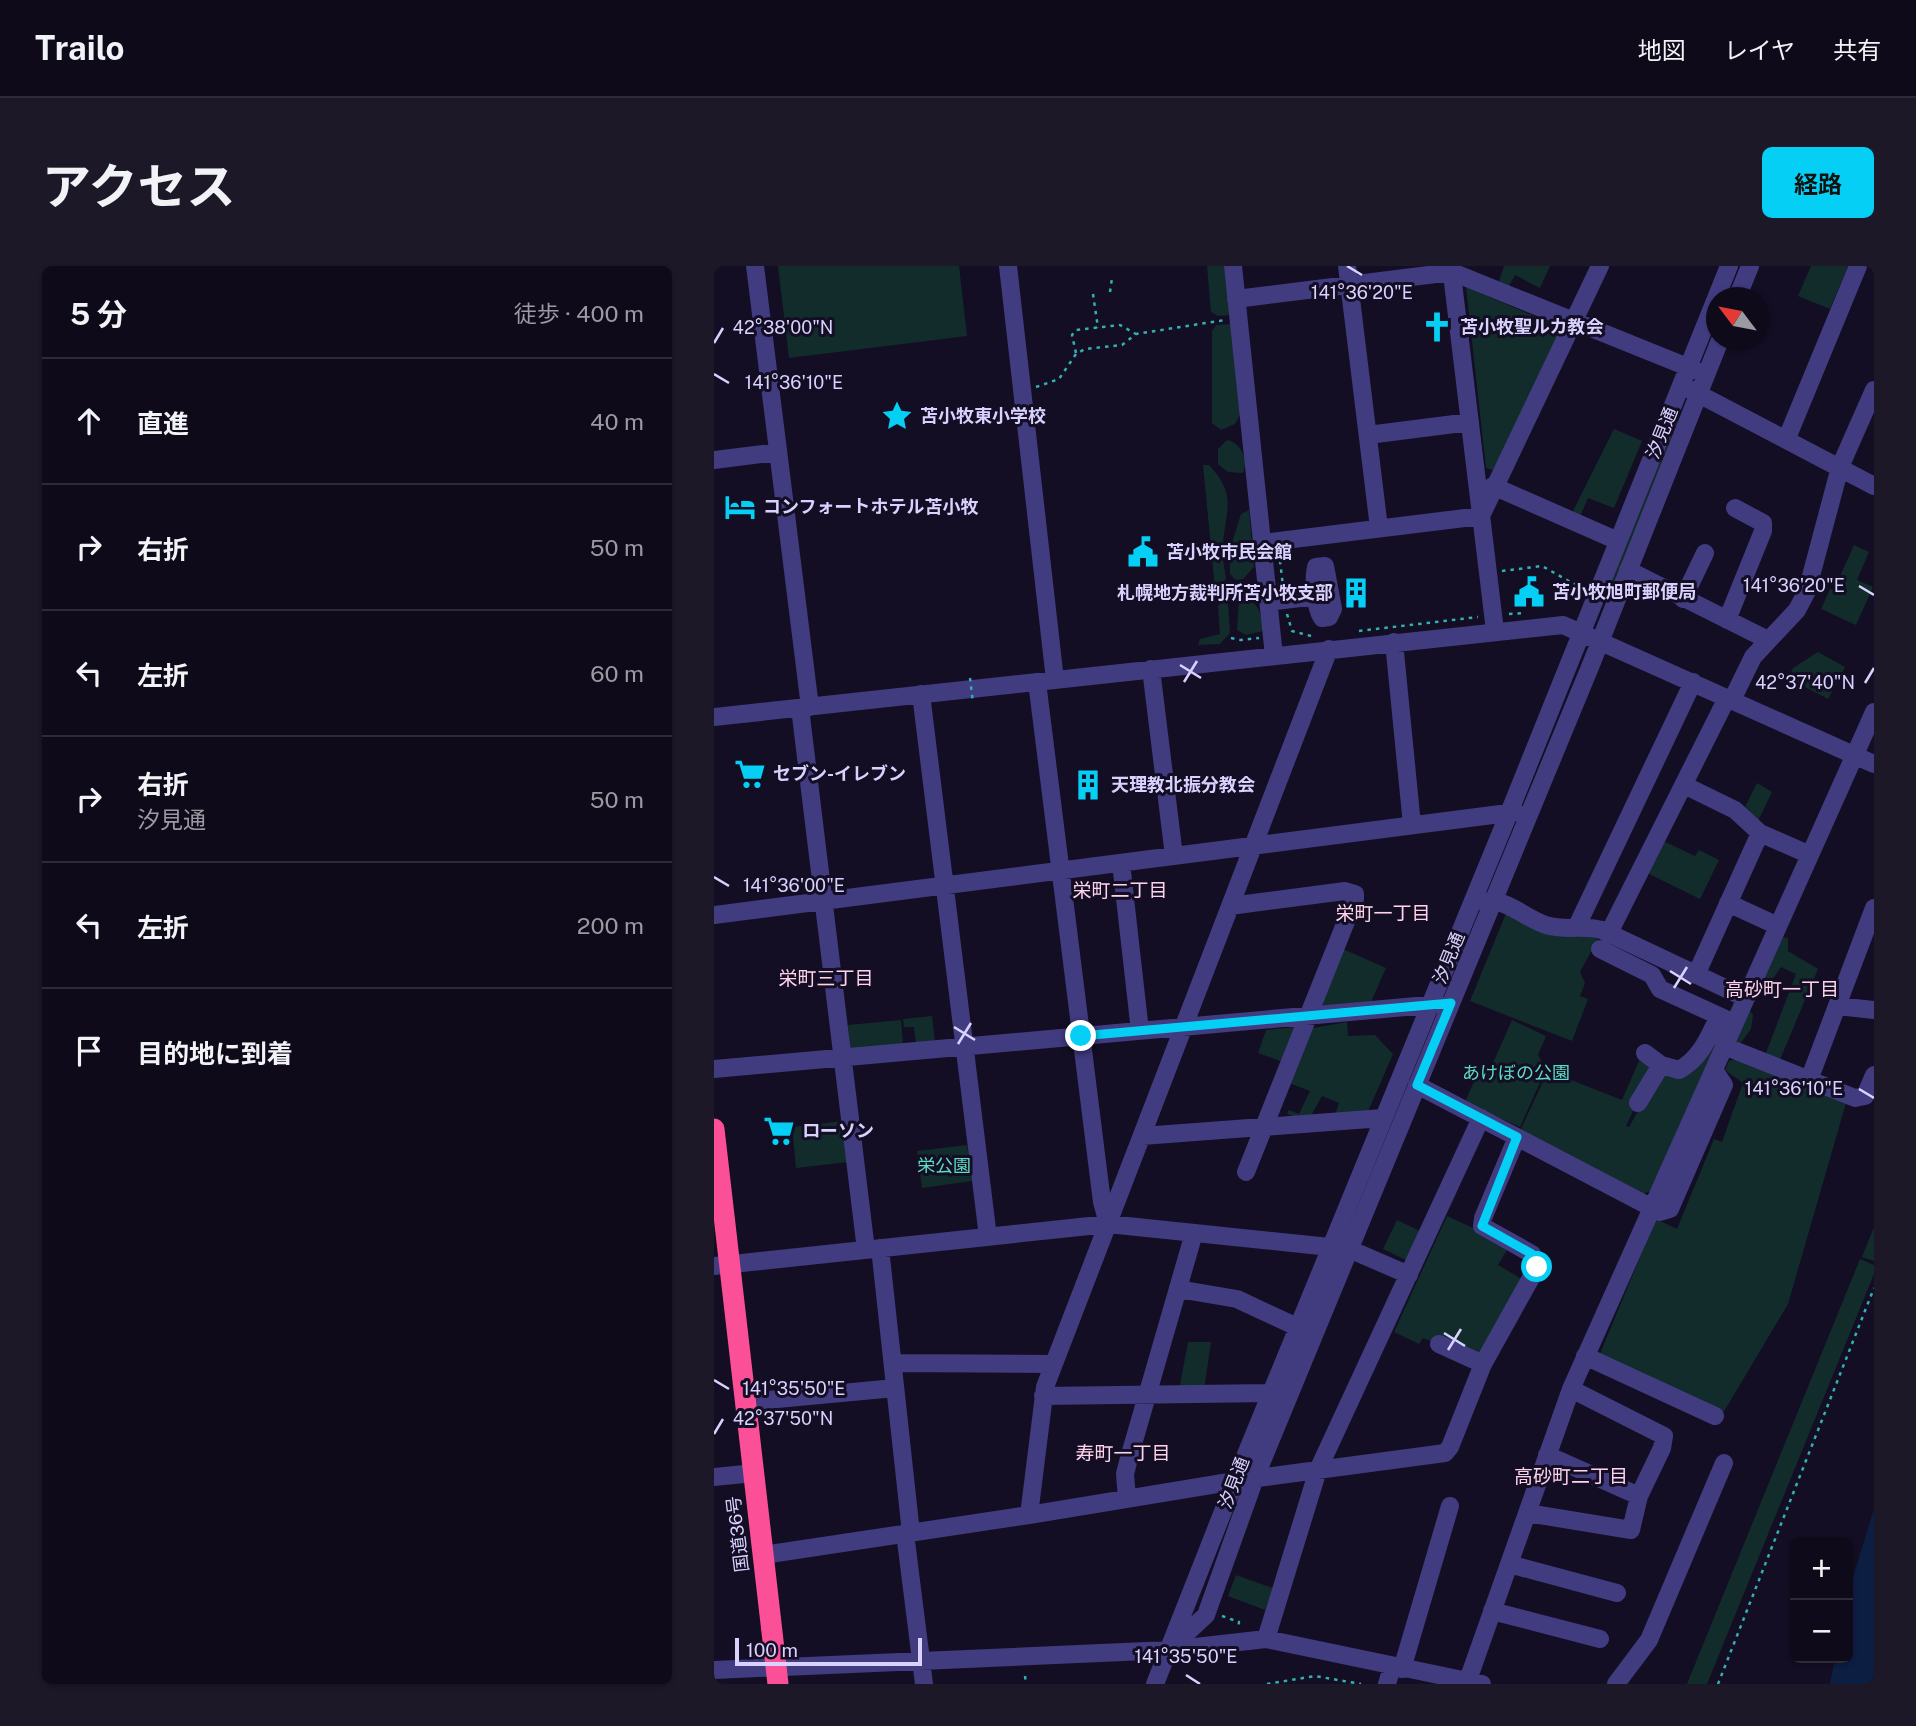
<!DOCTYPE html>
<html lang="ja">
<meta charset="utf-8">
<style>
:root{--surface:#0e0a1a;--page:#1c1827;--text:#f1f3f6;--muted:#9b9aa2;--line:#2e2b39;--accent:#06cff5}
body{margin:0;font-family:"Public Sans","Noto Sans JP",sans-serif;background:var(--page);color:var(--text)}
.controls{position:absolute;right:21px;bottom:21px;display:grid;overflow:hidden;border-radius:10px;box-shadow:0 2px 5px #0004}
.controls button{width:63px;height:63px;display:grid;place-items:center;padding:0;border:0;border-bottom:2px solid var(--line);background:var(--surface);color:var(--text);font:35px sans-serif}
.compass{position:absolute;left:992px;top:21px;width:63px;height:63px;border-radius:50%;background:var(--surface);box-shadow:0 2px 5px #0004;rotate:302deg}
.scale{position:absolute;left:21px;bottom:18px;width:187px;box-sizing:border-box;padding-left:7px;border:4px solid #d9d1fe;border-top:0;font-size:19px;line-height:24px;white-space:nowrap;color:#d9d1fe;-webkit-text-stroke:5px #130e23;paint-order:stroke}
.stop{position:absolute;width:21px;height:21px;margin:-16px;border:5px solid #06cff5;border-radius:50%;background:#fff}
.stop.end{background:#06cff5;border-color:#fff;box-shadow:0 2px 7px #0008}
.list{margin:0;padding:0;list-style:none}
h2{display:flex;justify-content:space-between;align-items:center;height:91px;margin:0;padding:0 28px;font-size:30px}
h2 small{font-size:23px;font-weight:400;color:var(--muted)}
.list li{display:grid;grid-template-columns:46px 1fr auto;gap:21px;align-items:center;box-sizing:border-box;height:126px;padding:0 28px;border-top:2px solid var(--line)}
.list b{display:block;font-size:26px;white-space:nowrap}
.list p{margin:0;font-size:23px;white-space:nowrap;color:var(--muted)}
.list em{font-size:23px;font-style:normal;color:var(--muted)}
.icon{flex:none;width:38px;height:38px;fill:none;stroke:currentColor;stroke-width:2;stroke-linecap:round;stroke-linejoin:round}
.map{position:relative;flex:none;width:1160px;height:1418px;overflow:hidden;border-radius:10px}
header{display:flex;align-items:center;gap:42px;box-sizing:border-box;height:98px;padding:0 35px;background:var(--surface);border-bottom:2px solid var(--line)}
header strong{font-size:33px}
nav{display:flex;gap:38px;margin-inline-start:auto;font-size:24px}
.intro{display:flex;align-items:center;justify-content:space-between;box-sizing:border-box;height:168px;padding:0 42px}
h1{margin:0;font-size:49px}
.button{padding:18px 32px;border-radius:10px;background:var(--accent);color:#111;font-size:24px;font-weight:700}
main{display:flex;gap:42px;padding:0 42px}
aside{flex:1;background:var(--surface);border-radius:10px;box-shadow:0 2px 5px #0004}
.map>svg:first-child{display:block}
.green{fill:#122c2c}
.water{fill:#0d1e43}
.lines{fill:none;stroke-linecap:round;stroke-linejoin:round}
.path{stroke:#32b1b1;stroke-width:2.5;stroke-dasharray:3.5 5;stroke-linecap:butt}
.minor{stroke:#413b80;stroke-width:18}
.highway{stroke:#fb4f98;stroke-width:21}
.path-bridge{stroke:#32b1b1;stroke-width:2.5;stroke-dasharray:3.5 5;stroke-linecap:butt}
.route{stroke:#06cff5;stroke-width:9}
.ticks{fill:none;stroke:#d9d1fe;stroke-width:2.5}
.labels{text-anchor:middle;stroke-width:6;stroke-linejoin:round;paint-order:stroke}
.poi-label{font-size:18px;font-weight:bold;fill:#d9d1fe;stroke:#130e23;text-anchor:start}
.street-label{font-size:18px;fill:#d9d1fe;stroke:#130e23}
.park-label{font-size:18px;fill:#5fdcc4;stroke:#130e23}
.neighbourhood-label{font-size:19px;fill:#fed3ec;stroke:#130e23}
.ticks-label{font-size:18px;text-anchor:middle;fill:#d9d1fe;stroke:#130e23;stroke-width:6;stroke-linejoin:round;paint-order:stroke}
</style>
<header>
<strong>Trailo</strong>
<nav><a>地図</a><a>レイヤ</a><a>共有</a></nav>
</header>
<div class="intro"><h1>アクセス</h1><a class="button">経路</a></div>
<main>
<aside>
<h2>5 分<small>徒歩 · 400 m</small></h2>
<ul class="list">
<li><svg class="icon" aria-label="ahead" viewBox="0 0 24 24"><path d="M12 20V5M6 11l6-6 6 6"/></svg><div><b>直進</b></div><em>40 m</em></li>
<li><svg class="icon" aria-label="right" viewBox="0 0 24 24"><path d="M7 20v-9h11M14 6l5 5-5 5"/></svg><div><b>右折</b></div><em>50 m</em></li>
<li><svg class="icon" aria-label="left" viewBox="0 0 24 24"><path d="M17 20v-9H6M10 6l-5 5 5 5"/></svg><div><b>左折</b></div><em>60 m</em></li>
<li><svg class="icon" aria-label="right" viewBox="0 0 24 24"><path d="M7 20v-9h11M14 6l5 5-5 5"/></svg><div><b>右折</b><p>汐見通</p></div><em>50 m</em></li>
<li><svg class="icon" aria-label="left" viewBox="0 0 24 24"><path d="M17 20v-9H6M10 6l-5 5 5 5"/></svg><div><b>左折</b></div><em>200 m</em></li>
<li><svg class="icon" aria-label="arrive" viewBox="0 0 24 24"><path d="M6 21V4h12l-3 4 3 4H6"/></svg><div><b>目的地に到着</b></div></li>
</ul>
</aside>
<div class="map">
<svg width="1160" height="1418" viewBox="0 0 1160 1418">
<rect width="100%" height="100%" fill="#130e23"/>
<path class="green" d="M64 0H245L253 70 75 92Z
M493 0H510L516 49 504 50 497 46Z
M790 0H836L826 22 801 9 795 20 785 15Z
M1097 0H1134L1116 43 1084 30Z
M752 21 848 62 781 205 772 202Z
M518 58 527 147 521 158 507 164 498 157V65L502 59Z
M963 149 968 151 897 330 892 328Z
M900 163 928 175 900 242 874 232 865 253 857 249Z
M513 174C528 177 534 194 529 207L514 206 504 198V183Z
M489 199H495C523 229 512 242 509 278 508 289 510 301 512 312L510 317 501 322Z
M535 244 540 301 529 313 522 314 516 308V283L527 248Z
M1140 279 1155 286 1143 314 1159 321 1142 359 1107 343 1116 323 1120 324Z
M531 331C547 339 547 349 549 365L532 369 523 364 525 334Z
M508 335 514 337 516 367 506 378 484 379 486 373 506 368 504 340Z
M1104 386 1131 401 1114 433 1074 412 1079 402Z
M1043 517 1058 526 1044 555 1031 541Z
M945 573 981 590 985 584 1005 594 986 633 929 605Z
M793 645 885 671 866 706 871 717 866 730 874 733 858 775 756 735Z
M1069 671 1074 672V685L1104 703 1065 796 1052 791V787L1082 708 1067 701 1051 724H1043Z
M629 683 672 702 657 736 613 742 608 739Z
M1035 743 1039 749 1037 763 1025 779 1019 773Z
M218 750 221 776 202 778 200 761H190L189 753Z
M187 754 189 779 136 784 134 759Z
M798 754 832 770 824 789 832 803 806 861 751 836 762 811 771 815Z
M633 756 634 770 661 769 679 788 652 850 621 849 625 837 608 830 594 855 573 848 575 844 585 848 596 825 575 817 599 762Z
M1008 757 1013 759 939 924 926 929 805 867 834 805 908 834 928 788 940 800 912 860 915 861 943 811 948 808 968 807Z
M582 761 569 796 544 787 552 764Z
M1022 793 1132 837 1074 1038 1009 1147 885 1090 942 953 963 963 1000 873 1008 876 1029 817 1011 804 1015 795Z
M129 855 134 896 82 902 78 861Z
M253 879 258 915 208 922 203 885Z
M733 950 796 979 784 999 811 1015 766 1090 720 1071 717 1075 709 1072 705 1078 680 1066Z
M683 954 706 965 692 994 669 983Z
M1160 961V995L1148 991Z
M1146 993 1160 999V1008L993 1418H973Z
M474 1076H497L490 1124H465Z
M522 1309 559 1322 551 1344 514 1330Z"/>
<path class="water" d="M1160 1243V1418H1116L1121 1392H1134V1327Z"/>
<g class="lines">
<path class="path" d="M396 26 398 12
M379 28 384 62
M362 87 358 69 362 64 406 59 422 68
M322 121 345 113 362 88 371 83 408 79 422 68 511 54
M566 295 569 320
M788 305 828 300 869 323
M573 348 578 365 597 370
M795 348 809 347
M645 365 764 351
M517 372 527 374 545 372
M508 1350 525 1356 524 1363
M311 1410 312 1418
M553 1418 601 1410 647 1418
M1004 1418 1160 1022"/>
<path class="minor" d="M41 0 96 441
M294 0 341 414
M519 0 560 390
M633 0 665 262
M737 0 781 365
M1023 32 1036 0
M522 33 738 6 986 106
M977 124 1160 220
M654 169 756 156
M1073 172 1144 0
M0 194 64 186
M779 220 904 275
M548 277 767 250 886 0
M611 300 619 343 615 351 608 352C601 341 599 314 602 301Z
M914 304 1054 374
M969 333 991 287
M554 336 603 330
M1013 354 1049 265V257L1021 242
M680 376 698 559
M437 403 460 590
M323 416 388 936 394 958
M207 428 274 971
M1018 434 1039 391 1083 344 1093 325 1126 201 1160 124
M86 442 152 984
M0 451 849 359 1160 498
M970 519 1021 544 1046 567 1096 589
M407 597 426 765
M770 636C791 631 812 653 832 659 850 665 869 659 888 664L1032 732
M1014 637 1064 660
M516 640 631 625 641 628V633L532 906
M0 649 802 546
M863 660 979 416
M895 667 1013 432
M886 683 938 709 946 723 1020 757
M982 709 1046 567
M1123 740 1160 744
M1010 780 1141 832 1151 830 1160 809
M931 787 947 799 965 804C987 792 994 772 1005 750
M0 803 725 738
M1095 814 1160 642
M703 819 946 946 956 943 1010 819 1000 804
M924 837 947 799
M428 870 669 852
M166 982 197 1267
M0 1000 394 958 635 983 695 1009
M464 1023 523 1033 583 1061
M725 1078 769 1098
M871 1090 1001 1150
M179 1097 340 1098
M329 1130 556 1127
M32 1136 181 1122
M833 1189 925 1230
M0 1211 40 1207
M413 1233 411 1208 415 1192 480 967
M813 1247 917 1264 925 1230 948 1182 950 1170 857 1123
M315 1249 331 1121 615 383
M191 1267 210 1418
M49 1289 315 1249 521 1215 731 1187 736 1181 769 1098 823 1001 818 988 768 960 769 952 803 871
M795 1298 903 1327
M778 1345 886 1373
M552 1373 604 1204 767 852
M460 1379 492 1349 541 1212 876 401 1006 74
M688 1403 736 1240
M0 1404 455 1384 552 1373 768 1418
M754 1414 857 1123 1160 446
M441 1418 521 1215 795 547 1015 0
M673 1418 678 1401
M902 1418 935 1374 1010 1197"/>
<path class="highway" d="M0 863 64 1418"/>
<path class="path-bridge" d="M256 412 259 437"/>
</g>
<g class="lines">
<path class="route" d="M367 770 737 737 703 819 803 871 768 960 818 988 823 1001"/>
</g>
<path class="ticks" d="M633 0 648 9M0 77 9 62M0 108 15 117M1145 320 1160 329M466 399 487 412M470 416 483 395M1151 417 1160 402M0 611 15 620M956 705 977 718M960 722 973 701M240 761 261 774M244 778 257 757M1145 823 1160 832M730 1067 751 1080M734 1084 747 1063M0 1114 15 1123M0 1168 9 1153M472 1409 486 1418"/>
<defs>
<g id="church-bare" transform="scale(2.415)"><path d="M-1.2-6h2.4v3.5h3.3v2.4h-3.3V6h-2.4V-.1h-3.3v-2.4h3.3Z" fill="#06cff5" stroke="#130e23" stroke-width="2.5" paint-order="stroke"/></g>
<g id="sight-bare" transform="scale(2.415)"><path d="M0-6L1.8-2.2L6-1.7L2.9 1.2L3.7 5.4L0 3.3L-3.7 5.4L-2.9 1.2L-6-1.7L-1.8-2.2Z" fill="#06cff5" stroke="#130e23" stroke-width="2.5" paint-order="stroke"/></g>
<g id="hotel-bare" transform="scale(2.415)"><path d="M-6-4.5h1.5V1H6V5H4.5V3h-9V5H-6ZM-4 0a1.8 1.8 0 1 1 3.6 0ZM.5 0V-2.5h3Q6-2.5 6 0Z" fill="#06cff5" stroke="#130e23" stroke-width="2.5" paint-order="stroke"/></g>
<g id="civic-bare" transform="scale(2.415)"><path d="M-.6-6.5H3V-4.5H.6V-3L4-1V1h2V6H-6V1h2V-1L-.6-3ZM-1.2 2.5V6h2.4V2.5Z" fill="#06cff5" stroke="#130e23" stroke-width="2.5" paint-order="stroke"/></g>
<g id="building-bare" transform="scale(2.415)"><path d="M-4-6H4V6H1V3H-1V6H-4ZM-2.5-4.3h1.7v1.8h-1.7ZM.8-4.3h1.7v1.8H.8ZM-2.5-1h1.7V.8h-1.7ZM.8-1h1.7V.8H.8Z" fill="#06cff5" stroke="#130e23" stroke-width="2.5" paint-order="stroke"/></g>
<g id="supermarket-bare" transform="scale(2.415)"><path d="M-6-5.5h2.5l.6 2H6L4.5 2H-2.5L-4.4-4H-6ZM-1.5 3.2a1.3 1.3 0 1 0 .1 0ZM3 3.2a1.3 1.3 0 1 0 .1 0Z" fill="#06cff5" stroke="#130e23" stroke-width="2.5" paint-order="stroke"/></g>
</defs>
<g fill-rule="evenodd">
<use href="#church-bare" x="723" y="61"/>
<use href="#sight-bare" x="183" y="150"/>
<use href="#hotel-bare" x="26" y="241"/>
<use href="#civic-bare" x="429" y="286"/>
<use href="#civic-bare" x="815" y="326"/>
<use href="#building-bare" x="642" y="327"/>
<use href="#supermarket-bare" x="36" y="508"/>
<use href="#building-bare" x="374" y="519"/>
<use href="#supermarket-bare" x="65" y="865"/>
</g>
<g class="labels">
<g class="poi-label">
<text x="746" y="67">苫小牧聖ルカ教会</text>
<text x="206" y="156">苫小牧東小学校</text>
<text x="49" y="247">コンフォートホテル苫小牧</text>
<text x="452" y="292">苫小牧市民会館</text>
<text x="838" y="332">苫小牧旭町郵便局</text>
<text x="619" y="333" text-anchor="end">札幌地方裁判所苫小牧支部</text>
<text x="59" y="514">セブン-イレブン</text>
<text x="397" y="525">天理教北振分教会</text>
<text x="88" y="871">ローソン</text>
</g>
<g class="street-label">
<text transform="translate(948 167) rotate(-68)" y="6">汐見通</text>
<text transform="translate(735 692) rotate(-68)" y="6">汐見通</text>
<text transform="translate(520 1217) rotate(-69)" y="6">汐見通</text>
<text transform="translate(24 1268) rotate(-97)" y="6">国道36号</text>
</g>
<g class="park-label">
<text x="802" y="813">あけぼの公園</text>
<text x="230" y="906">栄公園</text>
</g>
<g class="neighbourhood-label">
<text x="406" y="631">栄町二丁目</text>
<text x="669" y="654">栄町一丁目</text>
<text x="112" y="719">栄町三丁目</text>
<text x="1068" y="730">高砂町一丁目</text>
<text x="409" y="1194">寿町一丁目</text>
<text x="857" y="1217">高砂町二丁目</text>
</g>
</g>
<g class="ticks-label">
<text x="648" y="33">141°36'20"E</text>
<text x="69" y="68">42°38'00"N</text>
<text x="80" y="123">141°36'10"E</text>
<text x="1080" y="326">141°36'20"E</text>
<text x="1091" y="423">42°37'40"N</text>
<text x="80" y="626">141°36'00"E</text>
<text x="1080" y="829">141°36'10"E</text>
<text x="80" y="1129">141°35'50"E</text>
<text x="69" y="1159">42°37'50"N</text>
<text x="472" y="1397">141°35'50"E</text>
</g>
</svg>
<div class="controls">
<button>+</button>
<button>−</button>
</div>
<svg class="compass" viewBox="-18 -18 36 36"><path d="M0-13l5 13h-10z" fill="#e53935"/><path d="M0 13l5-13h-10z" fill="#9b9aa2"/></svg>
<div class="scale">100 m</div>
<div class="stop" style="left:823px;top:1001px"></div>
<div class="stop end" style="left:367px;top:770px"></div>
</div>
</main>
